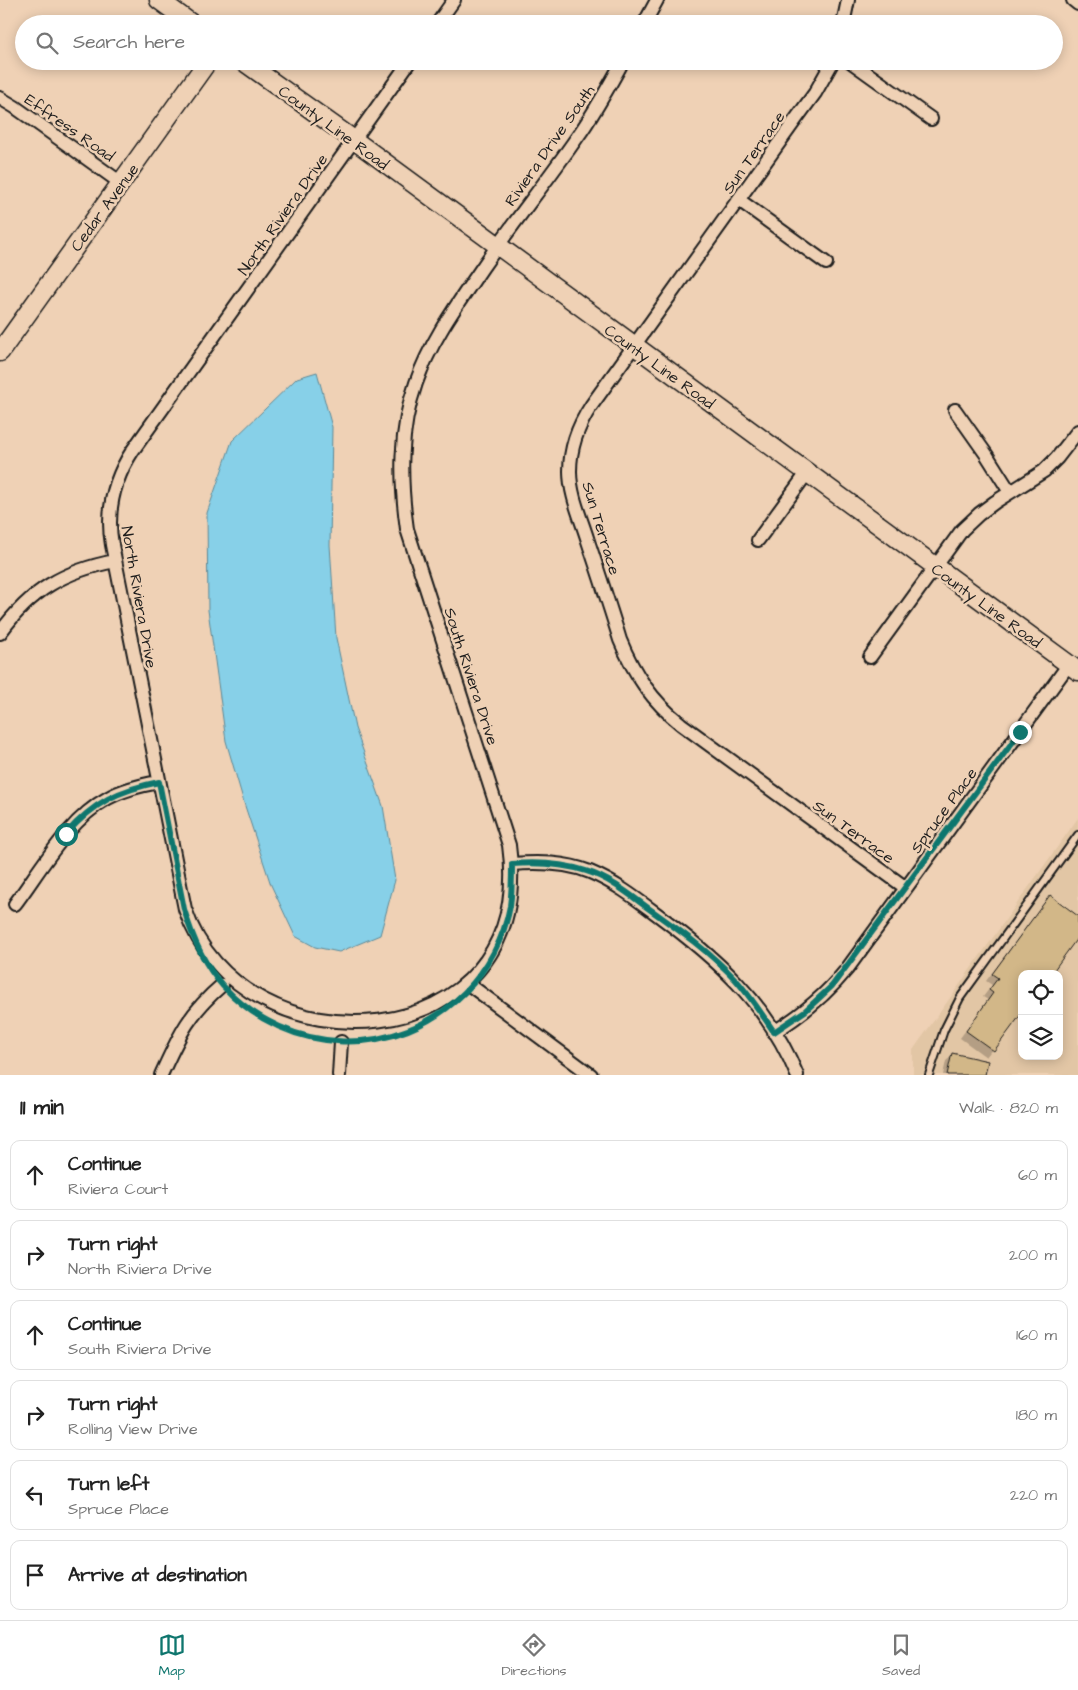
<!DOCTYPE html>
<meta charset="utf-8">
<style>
:root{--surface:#fff;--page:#f2f2f2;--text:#222;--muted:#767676;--line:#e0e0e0;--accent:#0f766e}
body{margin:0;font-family:"Architects Daughter",sans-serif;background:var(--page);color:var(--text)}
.controls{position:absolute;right:15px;bottom:15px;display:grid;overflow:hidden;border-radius:10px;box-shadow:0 2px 12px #0003}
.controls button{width:45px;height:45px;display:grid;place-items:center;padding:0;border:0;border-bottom:1px solid var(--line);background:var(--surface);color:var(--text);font:25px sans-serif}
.stop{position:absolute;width:15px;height:15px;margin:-11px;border:4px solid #0f766e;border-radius:50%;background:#fff}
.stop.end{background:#0f766e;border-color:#fff;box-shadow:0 1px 5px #0008}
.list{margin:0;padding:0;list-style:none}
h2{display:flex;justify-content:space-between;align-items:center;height:65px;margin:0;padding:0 20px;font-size:21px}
h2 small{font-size:16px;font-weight:400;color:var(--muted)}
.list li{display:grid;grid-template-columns:32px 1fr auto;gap:15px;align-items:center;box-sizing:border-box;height:70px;margin:0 10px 10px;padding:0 10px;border:1px solid var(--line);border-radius:10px}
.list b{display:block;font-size:19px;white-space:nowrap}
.list p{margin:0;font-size:16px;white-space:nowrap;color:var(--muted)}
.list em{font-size:16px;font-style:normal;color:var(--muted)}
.icon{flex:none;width:28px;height:28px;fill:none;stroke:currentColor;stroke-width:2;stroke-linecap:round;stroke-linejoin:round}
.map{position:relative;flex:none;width:1078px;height:1075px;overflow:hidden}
.search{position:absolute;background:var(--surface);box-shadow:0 2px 12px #0003;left:15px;right:15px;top:15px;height:55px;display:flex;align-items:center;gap:12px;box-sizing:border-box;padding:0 18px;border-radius:28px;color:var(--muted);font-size:19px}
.sheet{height:545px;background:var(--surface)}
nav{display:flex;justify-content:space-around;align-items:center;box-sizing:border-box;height:70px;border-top:1px solid var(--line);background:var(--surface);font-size:14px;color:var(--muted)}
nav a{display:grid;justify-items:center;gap:2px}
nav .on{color:var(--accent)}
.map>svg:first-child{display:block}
.built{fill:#e2c6a5;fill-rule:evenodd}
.water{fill:#87d0e8;stroke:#5c8896}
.shadow{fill:#0003}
.building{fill:#d2b788;stroke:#1c1c1c}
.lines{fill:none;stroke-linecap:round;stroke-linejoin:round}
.lane-casing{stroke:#1c1c1c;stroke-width:10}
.street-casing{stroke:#1c1c1c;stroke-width:16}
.secondary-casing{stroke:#1c1c1c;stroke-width:21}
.lane{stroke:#efd1b5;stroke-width:6}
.street{stroke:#efd1b5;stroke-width:12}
.secondary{stroke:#efd1b5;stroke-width:18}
.route{stroke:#0f766e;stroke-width:6}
.labels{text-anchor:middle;stroke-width:5;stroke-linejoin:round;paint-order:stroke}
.street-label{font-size:16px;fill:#1c1c1c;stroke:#efd1b5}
</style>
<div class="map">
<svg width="1078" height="1075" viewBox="0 0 1078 1075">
<rect width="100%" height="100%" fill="#efd1b5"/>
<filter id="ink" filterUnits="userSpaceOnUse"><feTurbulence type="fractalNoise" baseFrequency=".02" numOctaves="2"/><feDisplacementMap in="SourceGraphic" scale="10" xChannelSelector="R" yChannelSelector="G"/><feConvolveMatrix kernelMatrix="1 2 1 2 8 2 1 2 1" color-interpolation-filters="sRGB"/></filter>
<g filter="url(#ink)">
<path class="built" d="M1078 818V1075H913V1050ZM1022 974H1059V1056H1022Z"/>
<path class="water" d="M317 372 332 427 330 545 336 638 355 728 383 806 395 880 380 935 339 952 315 947 295 936 271 885 245 806 226 741 208 610 207 513 232 441 297 378Z"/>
<path class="shadow" d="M1050 897 1078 917V935L1022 974V1011L986 1057 960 1038 988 1000 983 997 992 985 986 981 1044 903Z
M953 1055 983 1075H943L946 1061Z"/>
<path class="building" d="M1050 895 1078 916V937L1051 974H1022V1013L994 1051 966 1031 993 993 989 990 998 978 992 974Z
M952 1053 988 1061 985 1075H947Z"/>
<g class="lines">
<g class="lane-casing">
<path id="lane" d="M929 1075 944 1030 960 998 1078 835"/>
</g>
<g class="street-casing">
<path id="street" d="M1073 0 1078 4
M437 24 454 0
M644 24 657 0
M843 24 848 0
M410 61 133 450C114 479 106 511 112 545L185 909C240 1075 539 1062 509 845L407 529C400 480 399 431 416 383 431 340 457 305 482 268 513 223 547 181 578 136 595 112 609 86 623 61
M833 61 815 93 796 119 591 406C578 426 570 447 570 471 570 495 581 518 588 541 599 574 610 607 620 640 634 674 652 701 681 724L906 888
M850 61 931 119
M0 98 15 107 121 183
M739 200 826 263
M955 410 986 454 1010 492
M758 540 807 473
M0 633C31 590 64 571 115 561
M870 657 962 530 979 514 995 502 1044 471 1057 458 1078 431
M512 864C538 862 565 862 590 872 614 882 634 897 654 912 715 957 768 1003 797 1075
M15 904C41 869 69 819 108 798 124 789 142 785 159 782
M471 986 591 1075
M774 1032C803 1014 826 995 847 969L1069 664
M161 1075C179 1036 188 1014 222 985
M339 1075 341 1042"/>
</g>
<g class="secondary-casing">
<path id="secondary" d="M159 0 192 24
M243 61 354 140 1078 671
M0 352 208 61"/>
</g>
<use href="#lane" class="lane"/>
<use href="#street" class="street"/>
<use href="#secondary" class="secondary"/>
</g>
</g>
<g class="lines" filter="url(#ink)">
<path class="route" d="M66 834C94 802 119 790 159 782L184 909C192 937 203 964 223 986 288 1057 397 1061 465 992 488 969 504 938 510 906 512 892 512 878 512 864 537 862 561 863 586 871 609 878 629 894 648 908 679 930 710 952 736 980 750 996 762 1014 774 1032L805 1011 832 986 1020 732"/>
</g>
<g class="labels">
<g class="street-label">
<text transform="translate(70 127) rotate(35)" y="6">Effress Road</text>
<text transform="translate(334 127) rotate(36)" y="6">County Line Road</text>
<text transform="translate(549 145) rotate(-55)" y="6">Riviera Drive South</text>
<text transform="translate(753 152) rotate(-55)" y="6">Sun Terrace</text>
<text transform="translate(104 207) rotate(-54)" y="6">Cedar Avenue</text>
<text transform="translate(282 214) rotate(-55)" y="6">North Riviera Drive</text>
<text transform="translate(660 366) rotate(36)" y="6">County Line Road</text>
<text transform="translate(602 528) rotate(73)" y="6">Sun Terrace</text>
<text transform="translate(140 597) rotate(80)" y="6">North Riviera Drive</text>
<text transform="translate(987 605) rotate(36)" y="6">County Line Road</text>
<text transform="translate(472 676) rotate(72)" y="6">South Riviera Drive</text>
<text transform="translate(943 810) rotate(-54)" y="6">Spruce Place</text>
<text transform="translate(854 831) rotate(36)" y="6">Sun Terrace</text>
</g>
</g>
</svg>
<div class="controls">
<button><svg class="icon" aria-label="locate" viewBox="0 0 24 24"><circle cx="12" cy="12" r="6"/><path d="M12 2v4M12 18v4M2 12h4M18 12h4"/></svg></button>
<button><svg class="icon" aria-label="layers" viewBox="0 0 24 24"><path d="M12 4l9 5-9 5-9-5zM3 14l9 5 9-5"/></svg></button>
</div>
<div class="stop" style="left:66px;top:834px"></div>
<div class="stop end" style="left:1020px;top:732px"></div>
<div class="search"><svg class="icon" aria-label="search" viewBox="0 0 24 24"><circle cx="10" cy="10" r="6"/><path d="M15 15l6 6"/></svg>Search here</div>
</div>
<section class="sheet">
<h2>11 min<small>Walk · 820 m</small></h2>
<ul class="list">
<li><svg class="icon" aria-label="ahead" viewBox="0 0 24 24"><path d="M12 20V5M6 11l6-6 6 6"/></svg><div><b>Continue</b><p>Riviera Court</p></div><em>60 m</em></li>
<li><svg class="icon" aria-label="right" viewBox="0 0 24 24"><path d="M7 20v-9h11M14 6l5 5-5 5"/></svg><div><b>Turn right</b><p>North Riviera Drive</p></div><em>200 m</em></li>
<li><svg class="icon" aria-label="ahead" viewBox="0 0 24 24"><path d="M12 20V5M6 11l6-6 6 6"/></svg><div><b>Continue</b><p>South Riviera Drive</p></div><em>160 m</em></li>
<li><svg class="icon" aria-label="right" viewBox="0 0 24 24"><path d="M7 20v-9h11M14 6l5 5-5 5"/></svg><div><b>Turn right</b><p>Rolling View Drive</p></div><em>180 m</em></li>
<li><svg class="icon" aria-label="left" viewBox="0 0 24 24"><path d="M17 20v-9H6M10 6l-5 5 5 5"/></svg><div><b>Turn left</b><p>Spruce Place</p></div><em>220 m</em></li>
<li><svg class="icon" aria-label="arrive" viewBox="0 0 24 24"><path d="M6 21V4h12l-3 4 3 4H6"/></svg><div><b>Arrive at destination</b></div></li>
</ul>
</section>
<nav>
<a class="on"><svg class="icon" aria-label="map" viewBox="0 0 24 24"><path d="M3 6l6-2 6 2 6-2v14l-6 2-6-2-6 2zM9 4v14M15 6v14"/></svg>Map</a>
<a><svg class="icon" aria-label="directions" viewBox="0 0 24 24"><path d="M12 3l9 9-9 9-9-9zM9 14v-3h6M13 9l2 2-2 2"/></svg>Directions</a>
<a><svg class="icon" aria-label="saved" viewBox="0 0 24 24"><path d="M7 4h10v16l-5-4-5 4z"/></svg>Saved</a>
</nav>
